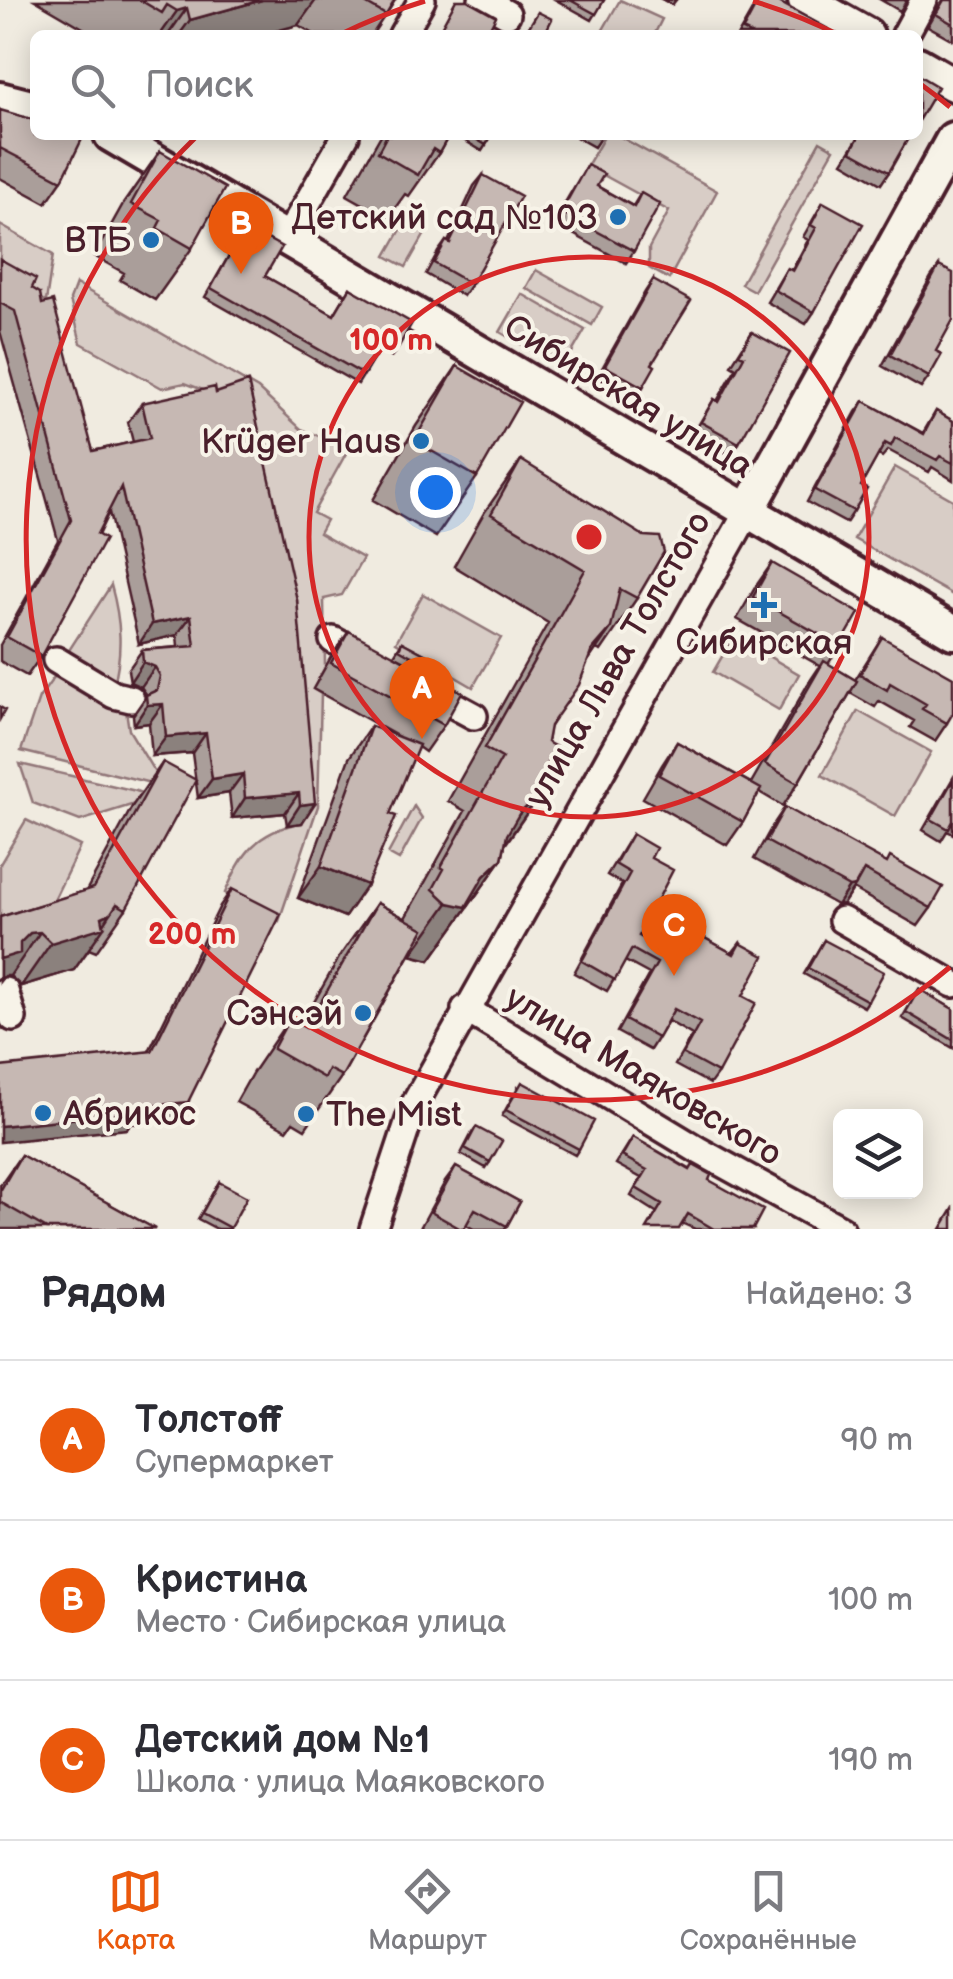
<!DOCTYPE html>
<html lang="ru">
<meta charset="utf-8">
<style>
:root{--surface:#fff;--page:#f2f2f3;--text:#2b2b33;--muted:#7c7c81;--line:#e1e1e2;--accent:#ea580c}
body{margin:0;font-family:"Balsamiq Sans",sans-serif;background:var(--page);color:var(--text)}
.controls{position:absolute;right:30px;bottom:30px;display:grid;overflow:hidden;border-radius:15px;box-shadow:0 5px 25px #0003}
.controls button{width:90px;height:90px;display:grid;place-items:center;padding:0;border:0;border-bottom:2px solid var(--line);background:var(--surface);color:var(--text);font:50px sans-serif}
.you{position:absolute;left:435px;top:492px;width:35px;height:35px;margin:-25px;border:8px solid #fff;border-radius:50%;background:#1a73e8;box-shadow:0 0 0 15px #1a73e833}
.badge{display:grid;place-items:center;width:65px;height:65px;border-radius:50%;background:var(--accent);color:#fff;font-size:32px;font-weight:700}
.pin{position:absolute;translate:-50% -82px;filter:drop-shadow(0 2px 5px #0008)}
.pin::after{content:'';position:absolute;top:52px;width:35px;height:30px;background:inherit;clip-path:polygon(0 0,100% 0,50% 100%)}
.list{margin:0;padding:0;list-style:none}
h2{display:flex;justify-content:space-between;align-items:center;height:130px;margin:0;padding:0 40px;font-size:42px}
h2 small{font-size:32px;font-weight:400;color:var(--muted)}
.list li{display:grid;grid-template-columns:65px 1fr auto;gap:30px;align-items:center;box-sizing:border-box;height:160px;padding:0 40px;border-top:2px solid var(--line)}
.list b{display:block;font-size:38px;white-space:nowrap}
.list p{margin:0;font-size:32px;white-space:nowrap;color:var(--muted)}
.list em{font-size:32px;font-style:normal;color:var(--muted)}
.icon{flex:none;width:55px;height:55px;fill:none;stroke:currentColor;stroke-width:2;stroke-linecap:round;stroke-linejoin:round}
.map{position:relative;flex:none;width:953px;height:1229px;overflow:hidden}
.search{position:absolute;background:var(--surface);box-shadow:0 5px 25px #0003;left:30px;right:30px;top:30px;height:110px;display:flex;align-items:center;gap:25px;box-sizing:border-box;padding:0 35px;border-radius:15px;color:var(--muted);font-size:38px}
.sheet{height:610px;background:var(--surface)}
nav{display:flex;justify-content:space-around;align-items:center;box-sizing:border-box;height:140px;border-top:2px solid var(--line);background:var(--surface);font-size:28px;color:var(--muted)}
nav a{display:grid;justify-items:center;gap:5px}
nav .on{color:var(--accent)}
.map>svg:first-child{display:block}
.green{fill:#d8cdc6;stroke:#917678;stroke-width:2.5}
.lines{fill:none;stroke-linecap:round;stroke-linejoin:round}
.minor-casing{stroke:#4a1f2b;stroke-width:32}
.major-casing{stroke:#4a1f2b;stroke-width:40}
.minor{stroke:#f7f3e8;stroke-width:25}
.major{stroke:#f7f3e8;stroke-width:32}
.wall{fill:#aa9e9a;stroke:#4a1f2b;stroke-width:2.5}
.shaded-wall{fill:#8b817d;stroke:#4a1f2b;stroke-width:2.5}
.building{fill:#c6b8b3;stroke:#4a1f2b;stroke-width:2.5}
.ring{fill:none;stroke:#d62828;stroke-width:5}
.poi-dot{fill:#1f6fb2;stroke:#f7f3e8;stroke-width:4}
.labels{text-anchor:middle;stroke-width:8;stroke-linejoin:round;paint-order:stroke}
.poi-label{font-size:35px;fill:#4a1f2b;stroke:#f7f3e8;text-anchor:end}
.street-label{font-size:35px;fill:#4a1f2b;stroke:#f7f3e8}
.centre{fill:#d62828;stroke:#f7f3e8;stroke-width:5}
.ring-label{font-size:30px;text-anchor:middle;font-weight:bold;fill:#d62828;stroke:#f7f3e8;stroke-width:8;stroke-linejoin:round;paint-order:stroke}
</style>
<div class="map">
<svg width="953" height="1229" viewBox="0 0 953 1229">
<rect width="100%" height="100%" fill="#f0ebe0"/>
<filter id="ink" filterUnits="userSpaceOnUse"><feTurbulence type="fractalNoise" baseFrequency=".01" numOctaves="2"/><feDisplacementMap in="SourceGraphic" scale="20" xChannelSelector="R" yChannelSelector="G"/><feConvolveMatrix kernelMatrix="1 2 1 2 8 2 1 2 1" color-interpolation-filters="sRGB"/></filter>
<g filter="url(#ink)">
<path class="green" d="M620 0 662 19 654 35H600Z
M605 135H617L717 191 669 279 649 268V248L669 211 587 166Z
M820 141 834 149 754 291 741 284Z
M406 221 426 232 406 267 386 256Z
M0 225 53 255 46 302 0 276Z
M536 270 602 307 592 325 526 288Z
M76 284 258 389 301 429 349 448 313 513 326 520 319 533 363 558 342 595 324 599 325 667 313 689 321 694 318 806 279 921 225 893C243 852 255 833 302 822L234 402 185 383 162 388 81 343 70 300Z
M522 294 585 330 563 368 500 332Z
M895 467 953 500V595L854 539Z
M111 585C121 621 123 652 113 688L64 658Z
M423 594 501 638 473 687 396 642Z
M734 636 799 674 779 710 713 672Z
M62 666 125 704 129 730 163 786 21 751 39 698Z
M858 711 931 752 895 816 822 775Z
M20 764 136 791 154 798 80 821 33 803Z
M414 806 422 818 399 860 388 854Z
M26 820 80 846 46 916 0 926V864Z"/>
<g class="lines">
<g class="minor-casing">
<path id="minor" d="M482 0 507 14
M402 35 422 0
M905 35 924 0
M288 237 346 135
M333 640 368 659
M56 660 114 695 131 699
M426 690 474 716
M842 920 953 984
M5 991 13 1018
M465 1009 698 1150 841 1229
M373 1229 414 1105 747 513"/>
</g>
<g class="major-casing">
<path id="major" d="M805 0 867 35
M918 64 953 84
M0 99 35 108
M111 135 953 632
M747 513 953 139"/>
</g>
<use href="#minor" class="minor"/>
<use href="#major" class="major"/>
</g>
<path class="wall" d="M35 0H395L372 35H316L298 25 261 35H95Z
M556 0H604L592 20Z
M663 0H676L672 5Z
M758 0H775L839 35H738Z
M881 0H907L900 11Z
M943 0H953V40L928 26Z
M0 110 62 180 46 203 0 178Z
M381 135H449L439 153 409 196 405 194 388 218 347 195Z
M465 135H492L482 151 462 139Z
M577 135H602L594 147 576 137Z
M860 135 889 172 881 184 843 162Z
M160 151 192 248 155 300 120 280 124 273 94 256 123 204Z
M587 165 597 186 633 206 641 193 634 251 626 263 553 223Z
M483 175 471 284 463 296 426 274 438 252 446 241 448 242 474 186Z
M823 202 814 312 806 324 767 302 787 268 792 270 808 240 803 237Z
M253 231 265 276 334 315 350 288 398 348 391 357 379 350 358 384 205 297 231 252 238 256Z
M0 259 32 288 42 304 93 451 133 442 128 422 142 403 216 393 297 600 302 823 287 825 285 813 232 818 229 793 198 798 192 753 152 756 149 723 134 725 133 715 147 695 141 687 130 682 128 670 142 650 178 647 177 635 139 644 109 512 41 656 27 676 0 661V645L58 540 0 331Z
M939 266 936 351 929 377 921 388 882 366 931 277Z
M653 280 652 364 643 387 635 398 597 377 645 292Z
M752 332 739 443 730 455 693 434 714 399 717 401 736 368 731 365Z
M457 366 477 477 436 537 373 500 416 426Z
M864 401 923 433 936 411 953 421V480L932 467 929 472 888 450 882 457 878 455 861 486 854 511 846 523 807 502 856 412Z
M521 460 637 598 601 651 596 649 588 661 549 728 540 794 505 845 502 859 430 960 410 955 342 1076 305 1129 293 1122 287 1130 236 1102 253 1072 289 1019 301 1025 340 956 377 903 405 918 465 811 448 801 548 623 454 566 484 513Z
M772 563 840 646 828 664 855 680 882 637 947 723 935 741 910 727 914 721 879 701 875 707 850 693 798 783 783 806 759 792 743 822 727 845 643 798 662 765 677 742 751 783 808 684 820 666 737 619 756 586Z
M349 631 444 725 425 752 418 747 345 917 298 898 349 758 371 726 399 737 313 689 331 657Z
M402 642 430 657 422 670 394 655Z
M163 762 126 909 96 952 89 949 74 970 21 986 10 976H4L0 981V917L86 891 133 805Z
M953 778V834L947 831 941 841 923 830Z
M785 807 931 908 918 926 853 889 843 904 837 905 754 859 773 825Z
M632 834 651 858 639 936 664 949 679 924 732 953 740 943 743 996 718 1073 710 1084 675 1065 692 1035 668 1021 650 1050 617 1032 649 974 625 961 607 991 574 973 622 884 607 875Z
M232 889 188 1102 175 1119 130 1124 127 1129 149 1051 220 906Z
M824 940 868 1001 864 1007 804 974Z
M919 989 953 1009V1048L902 1018Z
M518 1087 579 1149 575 1155 502 1116Z
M472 1133 490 1162 486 1168 461 1154Z
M633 1137 709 1180 753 1229H695L656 1212 631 1196 641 1178 616 1164Z
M21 1155 155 1229H0V1185Z
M456 1167 520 1202 505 1229H474L466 1225 464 1229 420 1228 445 1182Z
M219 1182 230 1229H217L198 1219Z"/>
<path class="shaded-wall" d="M262 0H316L298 25 261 35H179L190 20Z
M187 8 168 35H160L177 11Z
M191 616 177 635 139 644 152 624Z
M611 628 574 681 592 650Z
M143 662 155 667 141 687 130 682Z
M163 704 149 723 134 725 147 705Z
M206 733 192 753 152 756 166 737Z
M243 774 229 793 198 798 212 779Z
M299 793 285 813 232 818 245 798Z
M540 794 503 847 482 867 519 814Z
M315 803 302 823 287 825 300 805Z
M502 859 430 960 411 955 448 903 484 876Z
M321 866 367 885 345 917 298 898Z
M855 886 843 904 837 905 849 887Z
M111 913 102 927H104L74 970 21 986 51 943 102 917Z
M40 932 10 976H4L0 981V959L30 933Z
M188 1102 175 1119 130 1124 127 1129 0 1142V1126Z"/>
<path class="building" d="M140 0H262L190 20 187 8 177 11 167 5 162 13Z
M360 0H395L386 15Z
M456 0H467L496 16 486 35H437Z
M570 0H604L596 14Z
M759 0H775L839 35H753L743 30Z
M944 0H953V24L936 14Z
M538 12 552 19 544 35H524Z
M918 75 938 87 918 121Z
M0 110 35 120V135H84L62 180 0 148Z
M387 135H449L439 153 433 149 418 175 378 152Z
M469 135H492L486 145Z
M860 135H910L889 172 851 151Z
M160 151 225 188 192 248 157 228 161 220 131 204Z
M587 165 604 174 597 186 634 207 641 193 660 204 634 251 561 212Z
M483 175 521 196 471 284 434 263 446 241 450 243Z
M823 202 863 224 814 312 775 290 787 268 793 271 816 228 811 225Z
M253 231 282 247 265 276 334 315 350 288 412 323 398 348 384 340 364 375 211 288 231 252 238 256Z
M0 259 36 279 32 288 40 293 42 304 53 301 93 451 150 438 142 403 215 387 216 393 248 382 297 600 315 803 300 805 299 793 245 798 243 774 212 779 206 733 166 737 163 704 147 705 146 695 157 690 160 676 155 667 143 662 142 650 195 646 191 616 152 624 121 487 97 534 105 539 41 656 7 637 71 520 15 311 0 303Z
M939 266 953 273V320L936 351 942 354 929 377 890 355Z
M653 280 691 301 652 364 655 366 643 387 605 366Z
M752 332 790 353 739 443 701 422 714 399 719 402 744 356 739 354Z
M457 366 520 402 477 477 414 441Z
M864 401 924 434 936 411 953 421V463L940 456 937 460 895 438 891 446 885 443 861 486 867 489 854 511 815 490Z
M521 460 644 536 660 537 664 552 637 598 620 589 611 628 592 650 579 685 550 726 547 742 556 747 545 767 540 794 519 814 507 835 502 859 484 876 466 907 448 903 433 889 444 869 441 867 502 758 485 748 585 570 491 514Z
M772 563 859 613 840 646 753 597Z
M349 631 462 692 444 725 331 663Z
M882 637 953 677V713L947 723 922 709 926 704 890 683 887 690 860 674Z
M402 642 430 657 426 664 399 649Z
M824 661 857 681 798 783 765 764Z
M0 707 5 710 0 719Z
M371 726 419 745 390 814 396 816 367 885 321 866Z
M677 742 761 789 743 822 659 775Z
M163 762 196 780 126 909 117 904 111 913 102 917 104 927 51 943 40 932 30 933 20 943V953L0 959V917L94 888Z
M953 780V821L949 829 931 819Z
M785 807 887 863 890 857 943 887 931 908 864 870 855 886 849 887 766 841Z
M632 834 656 848 651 858 673 870 639 936 665 950 679 924 734 954 740 943 764 956 743 996 756 1003 718 1073 683 1054 700 1023 674 1009 658 1038 625 1020 657 963 632 949 615 980 582 961 630 873 615 864Z
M232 889 281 914 188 1102 138 1107 139 1112 0 1126V1067L152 1051Z
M377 903 424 929 342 1076 328 1069 324 1078 273 1049 289 1019 306 1028Z
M824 940 884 972 868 1001 808 968Z
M919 989 953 1009V1040L906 1012Z
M522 1082 594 1121 579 1149 506 1110Z
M476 1127 502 1141 490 1162 465 1148Z
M633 1137 690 1170 693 1165 711 1175 709 1180 763 1210 753 1229H714L688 1214 679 1229H647L662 1204 636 1188 647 1170 622 1156Z
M21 1155 155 1229H47L0 1202V1191Z
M456 1167 520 1202 507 1226 475 1209 464 1229H461L431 1212Z
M219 1182 247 1197 230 1228 202 1213Z
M953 1209V1229H941Z"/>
</g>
<g class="ring">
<circle cx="589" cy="537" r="280"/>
<path d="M950 967A561 561 0 0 1 196 137M339 35A561 561 0 0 1 425 1M753 1A561 561 0 0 1 839 35M919 83A561 561 0 0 1 950 107"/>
</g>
<g class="poi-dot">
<circle cx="618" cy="217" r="10"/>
<circle cx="151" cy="240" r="10"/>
<circle cx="421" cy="441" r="10"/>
<path d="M759 590h10v10h10v10h-10v10h-10v-10h-10v-10h10z"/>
<circle cx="363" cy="1013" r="10"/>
<circle cx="43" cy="1113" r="10"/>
<circle cx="306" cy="1114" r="10"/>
</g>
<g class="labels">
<g class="poi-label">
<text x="598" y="229">Детский сад №103</text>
<text x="131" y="252">ВТБ</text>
<text x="401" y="453">Krüger Haus</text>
<text x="764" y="654" text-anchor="middle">Сибирская</text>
<text x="343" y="1025">Сэнсэй</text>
<text x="63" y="1125" text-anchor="start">Абрикос</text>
<text x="326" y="1126" text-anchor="start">The Mist</text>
</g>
<g class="street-label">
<text transform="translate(629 396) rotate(31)" y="12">Сибирская улица</text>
<text transform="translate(617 659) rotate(-60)" y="12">улица Льва Толстого</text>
<text transform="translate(644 1075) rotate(31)" y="12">улица Маяковского</text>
</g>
</g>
<circle cx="589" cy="537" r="15" class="centre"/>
<g class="ring-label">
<text x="391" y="350">100 m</text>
<text x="192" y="944">200 m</text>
</g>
</svg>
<div class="controls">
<button><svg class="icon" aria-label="layers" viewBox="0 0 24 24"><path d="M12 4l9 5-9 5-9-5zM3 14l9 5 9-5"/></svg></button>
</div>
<div class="you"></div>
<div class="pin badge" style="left:422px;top:739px">A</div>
<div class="pin badge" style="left:241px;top:274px">B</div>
<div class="pin badge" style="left:674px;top:976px">C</div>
<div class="search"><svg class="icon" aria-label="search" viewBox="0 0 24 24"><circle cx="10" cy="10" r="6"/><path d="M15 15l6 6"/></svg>Поиск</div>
</div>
<section class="sheet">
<h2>Рядом<small>Найдено: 3</small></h2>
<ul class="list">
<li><span class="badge">A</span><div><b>Толстoff</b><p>Супермаркет</p></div><em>90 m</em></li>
<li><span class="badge">B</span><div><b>Кристина</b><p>Место · Сибирская улица</p></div><em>100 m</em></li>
<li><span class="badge">C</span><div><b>Детский дом №1</b><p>Школа · улица Маяковского</p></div><em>190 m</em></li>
</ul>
</section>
<nav>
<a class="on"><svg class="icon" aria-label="map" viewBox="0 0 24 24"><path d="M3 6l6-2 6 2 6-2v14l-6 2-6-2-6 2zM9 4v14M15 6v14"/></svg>Карта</a>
<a><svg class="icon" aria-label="directions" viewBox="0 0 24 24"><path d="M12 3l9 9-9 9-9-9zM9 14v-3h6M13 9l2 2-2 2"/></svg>Маршрут</a>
<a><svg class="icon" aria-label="saved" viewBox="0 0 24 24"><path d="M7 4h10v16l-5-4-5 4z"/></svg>Сохранённые</a>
</nav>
